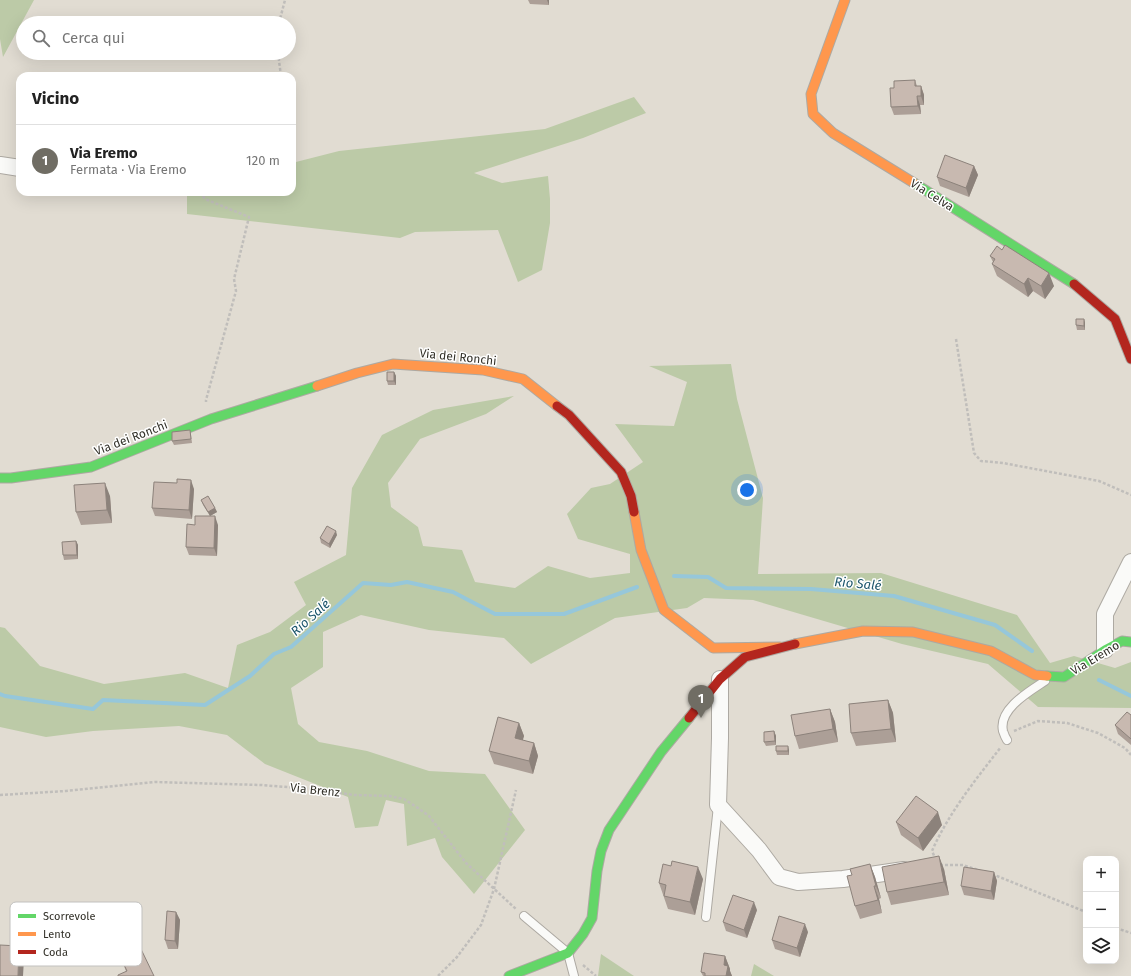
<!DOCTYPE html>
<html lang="it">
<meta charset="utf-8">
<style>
:root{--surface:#fff;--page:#f6f6f6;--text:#222;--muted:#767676;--line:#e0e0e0;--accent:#706d64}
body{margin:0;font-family:"Fira Sans",sans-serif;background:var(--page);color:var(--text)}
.controls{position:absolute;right:12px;bottom:12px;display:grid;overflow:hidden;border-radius:8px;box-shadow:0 4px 16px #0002}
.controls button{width:36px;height:36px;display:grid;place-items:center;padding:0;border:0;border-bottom:1px solid var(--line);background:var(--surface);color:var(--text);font:20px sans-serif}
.you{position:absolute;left:747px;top:490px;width:14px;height:14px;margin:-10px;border:3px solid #fff;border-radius:50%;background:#1a73e8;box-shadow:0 0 0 6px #1a73e833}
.badge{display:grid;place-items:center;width:26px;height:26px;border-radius:50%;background:var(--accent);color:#fff;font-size:13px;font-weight:700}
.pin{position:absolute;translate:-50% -33px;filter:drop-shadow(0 1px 2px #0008)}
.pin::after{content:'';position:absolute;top:21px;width:14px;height:12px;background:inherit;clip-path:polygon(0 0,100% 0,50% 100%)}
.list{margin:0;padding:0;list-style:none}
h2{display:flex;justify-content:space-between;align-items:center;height:52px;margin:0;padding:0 16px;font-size:17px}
h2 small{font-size:13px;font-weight:400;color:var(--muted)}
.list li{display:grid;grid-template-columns:26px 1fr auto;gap:12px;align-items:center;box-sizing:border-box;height:72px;padding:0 16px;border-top:1px solid var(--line)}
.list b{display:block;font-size:15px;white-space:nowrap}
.list p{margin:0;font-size:13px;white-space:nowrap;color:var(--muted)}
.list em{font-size:13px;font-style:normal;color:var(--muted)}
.icon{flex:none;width:22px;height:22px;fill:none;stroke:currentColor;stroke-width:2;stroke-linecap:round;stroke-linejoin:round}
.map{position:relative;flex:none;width:1131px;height:976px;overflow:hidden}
.search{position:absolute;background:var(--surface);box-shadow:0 4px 16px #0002;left:16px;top:16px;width:280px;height:44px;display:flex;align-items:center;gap:10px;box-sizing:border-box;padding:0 14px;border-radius:22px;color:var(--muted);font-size:15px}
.panel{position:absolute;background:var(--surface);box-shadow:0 4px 16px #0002;left:16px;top:72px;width:280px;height:124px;border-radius:12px}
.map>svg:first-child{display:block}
.forest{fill:#bccaa7}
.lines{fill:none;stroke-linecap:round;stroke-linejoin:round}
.stream{stroke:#96c7da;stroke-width:4}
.lane-casing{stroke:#ada9a2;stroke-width:10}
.street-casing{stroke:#ada9a2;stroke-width:18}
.fast-casing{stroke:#ada9a2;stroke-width:11}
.slow-casing{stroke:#ada9a2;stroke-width:11}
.jam-casing{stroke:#ada9a2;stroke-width:11}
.path{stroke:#c0bebb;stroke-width:2.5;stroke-dasharray:3 2;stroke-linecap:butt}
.lane{stroke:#fafaf8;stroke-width:8}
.street{stroke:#fafaf8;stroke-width:16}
.fast{stroke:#63d668;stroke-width:9}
.slow{stroke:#ff974d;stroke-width:9}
.jam{stroke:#b3261e;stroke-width:9}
.wall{fill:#ac9f97}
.shaded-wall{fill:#8c827b}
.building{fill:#c8b9b0;stroke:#8c827b}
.labels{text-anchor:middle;stroke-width:3;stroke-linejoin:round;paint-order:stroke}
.street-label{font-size:12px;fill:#333129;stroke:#fff}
.water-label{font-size:13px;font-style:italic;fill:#1a546a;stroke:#fff}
.key{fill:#fff;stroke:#c2c1bf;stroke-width:1}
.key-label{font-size:11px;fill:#333129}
</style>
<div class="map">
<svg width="1131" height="976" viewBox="0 0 1131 976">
<rect width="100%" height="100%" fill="#e1dcd2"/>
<path class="forest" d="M0 0H34L3 57 0 39Z
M634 97 646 113 583 138 474 173 502 183 548 176 550 199V223L542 270 518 282 498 230 415 232 400 238 187 214V192H292V163L339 151 545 129Z
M731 364 737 399 763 498 758 574 881 573 1017 615 1050 663 1074 656 1115 668 1131 662V708L1038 707 988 664 902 644 753 600 704 598 687 608 615 618 531 664 504 638 429 630 361 615 323 632V667L291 688 298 724 319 742 367 751 429 771 485 774 525 830 474 894 442 857 435 838 407 846 404 804 386 800 378 826 355 828 348 797 265 764 227 735 179 726 93 731 46 737 0 727V627L5 628 40 666 104 684 185 673 228 688 237 645 270 632 306 605 294 582 346 555 352 488 382 435 433 410 514 396 486 414 420 439 388 483 391 507 418 527 423 546 462 550 475 582 515 588 548 566 590 578 630 573V554L578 539 567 514 591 488 610 484 643 462 615 424 674 426 687 382 649 366Z
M601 954 634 976H598Z
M754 964 774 976H751Z"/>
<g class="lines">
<path class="stream" d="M674 576 708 577 726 588 811 589 894 596 995 625 1032 651
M1099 680 1131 696
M0 694 5 696 93 709 103 700 205 705 250 676 274 654 291 647 363 583 391 585 407 582 453 592 495 614H564L637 587"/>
<g class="lane-casing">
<path id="lane" d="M1007 740C1005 737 1004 734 1003 731 998 709 1030 691 1045 681
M524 916 568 953 574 976
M706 917 718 806"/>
</g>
<g class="street-casing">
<path id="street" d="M0 165 20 168
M1105 650V614L1131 562
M720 679V738L718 805 759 850 779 877 798 882 843 879 904 870"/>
</g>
<g class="fast-casing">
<path id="fast" d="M914 183 1074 284
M0 478H11L91 467 211 419 317 386
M1047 676 1064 677 1105 650 1122 641 1131 642
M509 976 568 953 583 934 592 918 597 871 601 851 609 830 661 752 689 718"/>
</g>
<g class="slow-casing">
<path id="slow" d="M845 0 811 94 813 114 833 133 914 183
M317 386 357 373 393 364 483 370 523 379 557 406
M634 512 641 550 664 610 713 648 780 647
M795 644 863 631 913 632 991 651 1035 675 1047 676"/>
</g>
<g class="jam-casing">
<path id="jam" d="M1074 284 1115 319 1131 359
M557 406 569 415 621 472 631 496 634 512
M689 718 720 679 745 657 795 644"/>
</g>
<path class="path" d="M279 23 285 0
M278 53 281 76
M200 192 205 199 249 217 234 279 236 291 206 400V402
M956 339 974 453 981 461 1003 463 1099 481 1131 495
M1014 731 1038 721 1067 723 1098 733 1125 748 1131 755
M0 795 66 791 155 782 261 785 311 789 354 795 389 796 404 799 418 808 429 816 466 863 517 910
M936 860 932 851C948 814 976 779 1001 747
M940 865H963L978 870
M992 874 1086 912
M1116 928 1131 933
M583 965 596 976
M438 976 457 957 481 925 494 889 516 790"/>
<use href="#lane" class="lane"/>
<use href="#street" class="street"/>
<use href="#fast" class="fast"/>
<use href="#slow" class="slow"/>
<use href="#jam" class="jam"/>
</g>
<path class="wall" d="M528 0H549V5L530 4Z
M915 80 917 86H921L924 95V105H920L921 114 894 115 891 107 894 88Z
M974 166 978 175 969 197 940 186 937 177Z
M990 256 1054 286 1045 299 1033 291 1028 297 997 276 992 264 993 262Z
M1084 319 1085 323V330H1077L1076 325Z
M394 372 396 376V385H388L387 381Z
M190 430 191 435 192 443 174 445 172 441Z
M177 483 194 489 192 519 155 516 152 508Z
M110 496 112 523 81 525 76 512Z
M201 500 215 508 217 512 210 516 203 505Z
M195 525H218L217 556 189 555 186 547Z
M337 535 330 548 321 543 320 538Z
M76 541 78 545V559L64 560 63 555Z
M888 700 893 713 896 742 856 746 851 733Z
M830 709 835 722 838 742 799 749 795 736Z
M1131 715V745L1118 734 1115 725Z
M519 723 524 736 522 740 534 743 538 756 533 774 494 764 489 751Z
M774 731 776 736V745L766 746 764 742Z
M789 750V755H777L776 751Z
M896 822 942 825 923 851 901 835Z
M870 864 875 877 881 898 879 899 882 913 860 919 855 906 852 875Z
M944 869 949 895 891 905 887 892Z
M994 872 997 881 994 900 964 895 961 886Z
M703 879 695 915 668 909 659 883Z
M757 910 747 938 726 931 723 922Z
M176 912 180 920 178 949H168L165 940Z
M808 932 800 957 775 949 772 940Z
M120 956 154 976 126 971Z
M725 956 730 969V971L732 976H703L701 972Z"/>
<path class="shaded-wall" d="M547 0H549V5Z
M921 86 924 95V105L921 96Z
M917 96 920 105 921 114 918 106Z
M974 166 978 175 969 197 966 188Z
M1049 273 1054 286 1045 299 1041 286Z
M1028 278 1033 291 1028 297 1024 284Z
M1084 319 1085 323V330L1084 326Z
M394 372 396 376V385L394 381Z
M191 480 194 489 192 519 189 510Z
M105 483 110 496 112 523 107 510Z
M215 508 217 512 210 516 208 512Z
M215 516 218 525 217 556 214 548Z
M336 531 337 535 330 548 329 544Z
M76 541 78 545V559L77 555Z
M888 700 893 713 896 742 891 729Z
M830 709 835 722 838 742 833 729Z
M519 723 524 736 520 751 515 738Z
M774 731 776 736V745L775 741Z
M534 743 538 756 533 774 529 761Z
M788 746 789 750V755L788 751Z
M938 812 942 825 923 851 918 838Z
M939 856 944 869 949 895 944 882Z
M870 864 875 877 881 898 876 886Z
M698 867 703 879 695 915 690 902Z
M994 872 997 881 994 900 991 891Z
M874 886 879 899 882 913 878 900Z
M754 902 757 910 747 938 744 930Z
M176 912 180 920 178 949 175 941Z
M805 924 808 932 800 957 797 948Z
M19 946 24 959 23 976H18Z
M725 956 730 969V971L732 976H726L724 965Z"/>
<path class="building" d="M915 80V86H921V96H917L918 106 891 107 890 88H894V81Z
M945 155 974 166 966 188 937 177Z
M1005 245 1049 273 1041 286 1028 278 1024 284 992 264 995 259 990 256 997 246 1002 250Z
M1076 319H1084V326L1076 325Z
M387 372H394V381H387Z
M190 430 191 439 172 441V432Z
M177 479 191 480 189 510 152 508 154 482 177 483Z
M105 483 107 510 76 512 74 485Z
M208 496 215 508 208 512 201 500Z
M195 516H215L214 548 186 547 187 524 195 525Z
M327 526 336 531 329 544 320 538Z
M76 541 77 555H63L62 542Z
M888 700 891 729 851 733 849 704Z
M830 709 833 729 795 736 791 715Z
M1127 712 1131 715V739L1115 725Z
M498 717 519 723 515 738 534 743 529 761 489 751Z
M774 731 775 741 764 742V732Z
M776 746H788V751H776Z
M916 796 938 812 918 838 896 822Z
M939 856 944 882 887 892 882 867Z
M672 861 698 867 690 902 664 896 666 885 659 883 663 864 671 866Z
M870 864 876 886H874L878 900 855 906 847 876 852 875 850 869Z
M964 867 994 872 991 891 961 886Z
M733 895 754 902 744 930 723 922Z
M167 911 176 912 175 941 165 940Z
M779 916 805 924 797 948 772 940Z
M0 945 19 946 18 976H0Z
M140 947 154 976H118V975L127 971 120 956Z
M704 953 725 956 724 965 728 966 726 976H705V973L701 972Z"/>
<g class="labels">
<g class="street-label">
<text transform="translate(932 195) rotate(32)" y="4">Via Celva</text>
<text transform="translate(458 357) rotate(6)" y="4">Via dei Ronchi</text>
<text transform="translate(131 438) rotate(-21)" y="4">Via dei Ronchi</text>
<text transform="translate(1095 658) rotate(-31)" y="4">Via Eremo</text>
<text transform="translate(315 790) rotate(6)" y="4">Via Brenz</text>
</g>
<g class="water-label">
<text transform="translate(858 583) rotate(5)" y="5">Rio Salé</text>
<text transform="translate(310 617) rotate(-42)" y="5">Rio Salé</text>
</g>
</g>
<rect x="10" y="902" width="132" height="64" rx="6" class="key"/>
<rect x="18" y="914" width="18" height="4" fill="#63d668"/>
<rect x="18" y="932" width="18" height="4" fill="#ff974d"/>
<rect x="18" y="950" width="18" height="4" fill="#b3261e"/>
<g class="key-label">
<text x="43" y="920">Scorrevole</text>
<text x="43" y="938">Lento</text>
<text x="43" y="956">Coda</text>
</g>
</svg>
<div class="controls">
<button>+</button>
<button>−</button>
<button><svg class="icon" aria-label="layers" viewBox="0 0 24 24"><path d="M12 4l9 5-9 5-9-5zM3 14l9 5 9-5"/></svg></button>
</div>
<div class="you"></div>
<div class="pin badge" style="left:701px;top:718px">1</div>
<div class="search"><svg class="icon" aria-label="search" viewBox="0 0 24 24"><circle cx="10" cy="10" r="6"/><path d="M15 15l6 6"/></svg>Cerca qui</div>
<section class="panel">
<h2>Vicino<small></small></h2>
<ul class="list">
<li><span class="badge">1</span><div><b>Via Eremo</b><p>Fermata · Via Eremo</p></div><em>120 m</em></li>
</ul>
</section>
</div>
